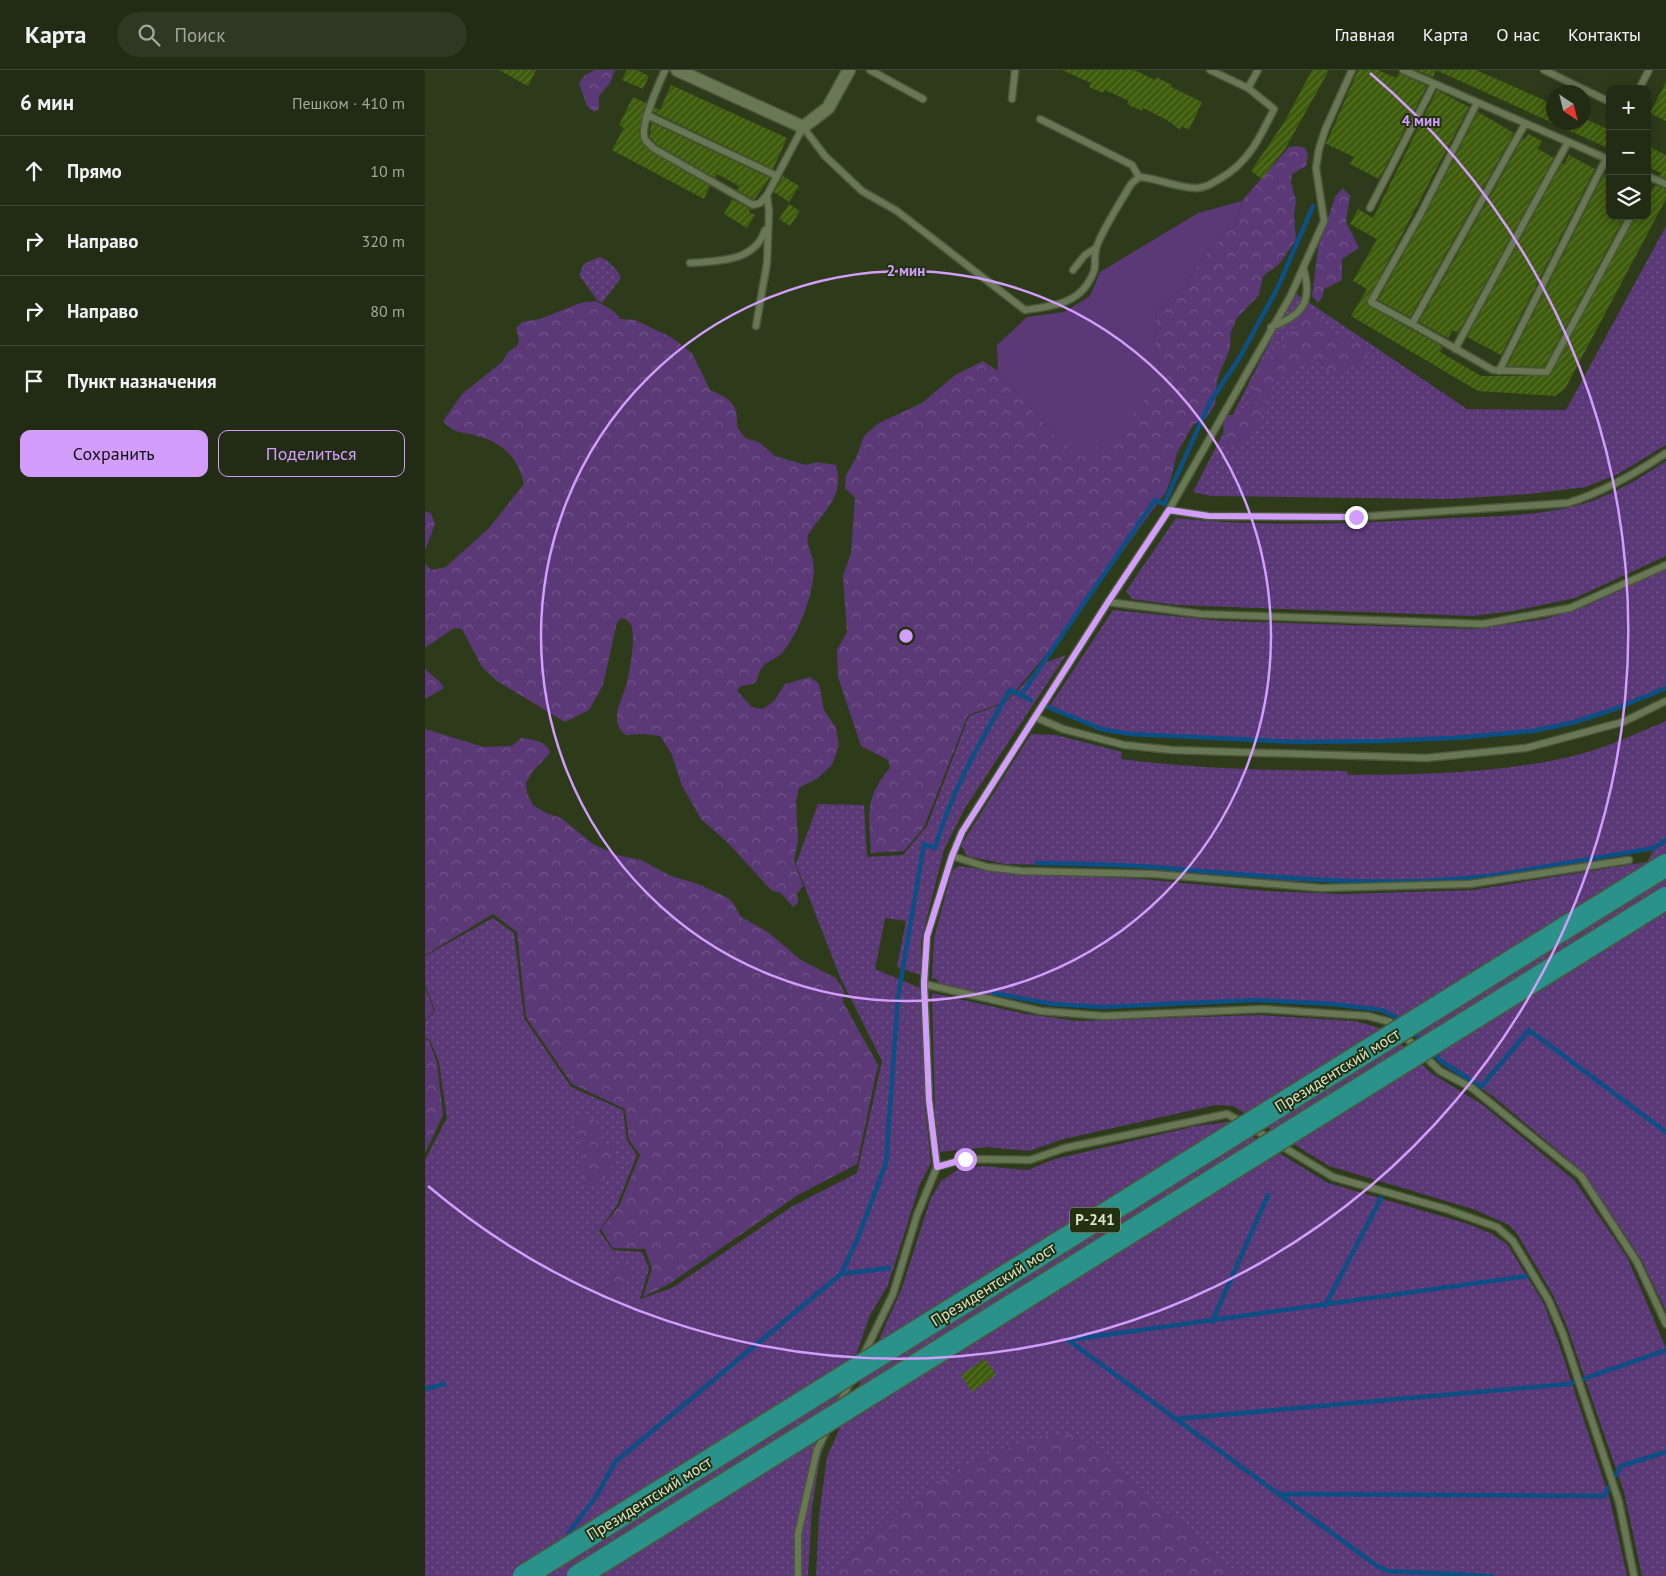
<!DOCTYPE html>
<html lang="ru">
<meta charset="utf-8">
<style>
:root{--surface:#222c14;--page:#2e3822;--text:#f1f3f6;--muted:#a2a7a0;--line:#3f4834;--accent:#d29dfd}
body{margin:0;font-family:"PT Sans",sans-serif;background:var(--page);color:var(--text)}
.controls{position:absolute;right:15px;top:15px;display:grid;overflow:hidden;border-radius:10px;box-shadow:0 2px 12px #0003}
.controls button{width:45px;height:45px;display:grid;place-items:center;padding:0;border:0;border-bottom:1px solid var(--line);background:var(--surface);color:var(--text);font:25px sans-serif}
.compass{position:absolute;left:1121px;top:15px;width:45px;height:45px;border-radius:50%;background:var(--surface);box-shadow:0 2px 12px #0003;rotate:145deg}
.stop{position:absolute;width:15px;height:15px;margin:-11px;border:4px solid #d29dfd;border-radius:50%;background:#fff}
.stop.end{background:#d29dfd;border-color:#fff;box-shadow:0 1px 5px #0008}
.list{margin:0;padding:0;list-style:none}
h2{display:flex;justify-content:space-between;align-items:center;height:65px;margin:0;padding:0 20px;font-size:21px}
h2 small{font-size:16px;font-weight:400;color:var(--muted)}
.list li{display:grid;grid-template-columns:32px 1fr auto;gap:15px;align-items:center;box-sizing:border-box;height:70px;padding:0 20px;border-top:1px solid var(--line)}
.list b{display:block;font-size:19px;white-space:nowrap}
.list em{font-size:16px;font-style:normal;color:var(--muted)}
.actions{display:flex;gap:10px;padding:15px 20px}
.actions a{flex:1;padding:11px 0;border:1px solid var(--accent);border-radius:10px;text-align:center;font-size:18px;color:var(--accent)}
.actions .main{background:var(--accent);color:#111}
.icon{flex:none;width:28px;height:28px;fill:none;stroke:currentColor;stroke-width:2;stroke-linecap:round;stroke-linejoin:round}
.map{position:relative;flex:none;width:1241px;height:1506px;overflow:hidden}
header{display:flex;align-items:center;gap:30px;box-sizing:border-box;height:70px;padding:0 25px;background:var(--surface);border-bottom:1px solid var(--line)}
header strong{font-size:24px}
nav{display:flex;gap:28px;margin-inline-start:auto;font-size:18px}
.search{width:350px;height:45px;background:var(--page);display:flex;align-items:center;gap:12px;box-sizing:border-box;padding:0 18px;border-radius:28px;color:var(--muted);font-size:19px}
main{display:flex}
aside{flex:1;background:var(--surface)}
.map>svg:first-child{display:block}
.grass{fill:url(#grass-dots)}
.forest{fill:url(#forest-crowns)}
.green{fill:#5b3876}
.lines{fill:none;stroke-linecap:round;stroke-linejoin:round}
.stream{stroke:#0b4f84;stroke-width:4.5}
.building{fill:url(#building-hatch)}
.lane-casing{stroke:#4c583c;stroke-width:9}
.street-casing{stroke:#4c583c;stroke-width:15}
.lane{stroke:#687855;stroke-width:6}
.street{stroke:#687855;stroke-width:12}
.highway-bridge-casing{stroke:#4c583c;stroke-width:25;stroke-linecap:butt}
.highway-bridge{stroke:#2a928b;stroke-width:22}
.route{stroke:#d29dfd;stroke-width:6}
.ring{fill:none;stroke:#d29dfd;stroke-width:2.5}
.labels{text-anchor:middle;stroke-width:4;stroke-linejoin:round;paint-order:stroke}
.shield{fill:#233111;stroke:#a3ae97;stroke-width:1}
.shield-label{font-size:15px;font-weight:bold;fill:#dae4d0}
.street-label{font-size:16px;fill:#dae4d0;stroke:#233111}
.centre{fill:#d29dfd;stroke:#233111;stroke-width:2.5}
.ring-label{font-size:15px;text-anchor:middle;font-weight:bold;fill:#d29dfd;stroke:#233111;stroke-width:4;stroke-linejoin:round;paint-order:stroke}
</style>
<header>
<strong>Карта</strong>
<div class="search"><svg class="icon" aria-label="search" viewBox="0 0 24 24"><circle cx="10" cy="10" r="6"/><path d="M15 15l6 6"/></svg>Поиск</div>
<nav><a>Главная</a><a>Карта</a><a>О нас</a><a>Контакты</a></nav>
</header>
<main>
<aside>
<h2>6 мин<small>Пешком · 410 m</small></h2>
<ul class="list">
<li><svg class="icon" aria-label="ahead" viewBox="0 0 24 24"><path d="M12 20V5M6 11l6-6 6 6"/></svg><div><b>Прямо</b></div><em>10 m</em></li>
<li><svg class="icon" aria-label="right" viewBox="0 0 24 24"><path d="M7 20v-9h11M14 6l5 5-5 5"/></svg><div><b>Направо</b></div><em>320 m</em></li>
<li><svg class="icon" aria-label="right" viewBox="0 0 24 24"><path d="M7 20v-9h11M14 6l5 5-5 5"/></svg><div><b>Направо</b></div><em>80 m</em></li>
<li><svg class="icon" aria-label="arrive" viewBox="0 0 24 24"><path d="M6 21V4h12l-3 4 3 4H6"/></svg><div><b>Пункт назначения</b></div></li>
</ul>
<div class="actions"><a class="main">Сохранить</a><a>Поделиться</a></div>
</aside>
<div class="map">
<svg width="1241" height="1506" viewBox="0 0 1241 1506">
<defs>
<pattern id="grass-dots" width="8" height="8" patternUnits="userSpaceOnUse" patternTransform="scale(1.25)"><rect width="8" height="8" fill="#5b3876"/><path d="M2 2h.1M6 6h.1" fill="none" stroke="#725588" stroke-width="1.8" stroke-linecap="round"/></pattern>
<pattern id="forest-crowns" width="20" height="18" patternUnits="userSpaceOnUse" patternTransform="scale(1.25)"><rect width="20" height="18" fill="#5b3876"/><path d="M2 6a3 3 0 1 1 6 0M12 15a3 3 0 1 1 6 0" fill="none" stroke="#725588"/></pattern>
<pattern id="building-hatch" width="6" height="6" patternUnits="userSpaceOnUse" patternTransform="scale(1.25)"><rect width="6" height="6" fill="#3d5b0a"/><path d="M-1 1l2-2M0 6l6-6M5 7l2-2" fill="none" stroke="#58722d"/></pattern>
</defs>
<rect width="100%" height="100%" fill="#2d3b1b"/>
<path class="grass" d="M1241 156V375L1193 404 1161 417 1104 424 1023 429 786 426 768 422 870 223 1042 339 1141 340Z
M174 187C183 189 192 199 196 208L177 233 172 230 154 205 159 194Z
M1241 391V486L1150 528 1088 541 1048 546 752 535 707 529 701 521 751 448C843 458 936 453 1028 448 1075 446 1123 446 1167 431 1193 422 1218 406 1241 391Z
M1241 499V616L1190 638 1150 651 1108 659 1029 667 958 670 874 671 705 663 676 658 624 637 688 540 797 551 1050 559 1120 549 1159 537Z
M641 585 540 738 519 780 496 871V905L472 897 481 851 460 848 450 899 495 918 501 1046 506 1093 495 1114 463 1215 445 1245 395 1388 387 1438 383 1506H0V1090L22 1048 14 992 5 970 0 968V951L10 941 0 915V886L68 848 89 863 99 948 146 1017 198 1040 202 1071 212 1085 192 1135 174 1161 188 1180 217 1182 224 1199 215 1229 247 1218 366 1137 432 1103 457 991 415 907 371 794 393 734 439 735 442 787 478 785 502 756 544 646 581 633 617 594Z
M1241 651V1241L1216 1189 1159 1103 1069 1027 1015 991 981 954 966 944 933 937 833 931 678 938 628 935 569 923 568 927 513 914V910L507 908 509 868 527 801 534 796 579 803 717 809 841 821 918 824 1048 820 1222 792 1229 779 1046 809 955 813 868 811 723 797 580 794 542 786 536 775 606 664 631 665 697 682 696 689C771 699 846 700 921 701L924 705C999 705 1083 703 1156 684 1185 676 1213 663 1241 651Z
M507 923 601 944 654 951 834 945 930 951 961 960 1006 1003 1058 1035 1149 1110 1202 1187 1241 1278V1506H1217L1199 1422 1141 1254 1128 1225 1091 1162 1084 1155 1048 1139 904 1096 808 1036 790 1035 639 1069 604 1081 563 1077 515 1082 510 1044Z
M803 1052 903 1113 1043 1154 1067 1164 1082 1174 1119 1234 1136 1280 1185 1430 1202 1506H824L804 1497 486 1430 406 1506H391L394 1446 402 1387 477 1218 505 1130 516 1111 534 1099 557 1096 603 1100 630 1089 771 1056Z"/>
<path class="forest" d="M170 0H190L185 13 174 26V39L169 42 162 36 154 13 160 5Z
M871 76 880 78 883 84 881 96 867 104 866 112 871 131 869 145 871 170 854 194 838 206 834 225 812 248 806 262 805 278 792 310 790 334 782 347 768 355 752 383 745 412 740 423 633 571 581 632 543 645 499 757 479 781 446 783C444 746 439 728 465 698L463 690 436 676 413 607 412 580 422 562 418 506 426 483 430 428 420 418 421 405 431 388 439 366 454 353 497 333 530 305 558 291 573 301 630 366 737 309 729 271 731 242 761 214 777 188 812 153 817 131 864 77Z
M918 118 925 126 921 152 934 178 917 189V210L899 219 897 228 893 233 887 226 893 178 910 127Z
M171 231 187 240 196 249 210 250 246 267 267 283 285 320C304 328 314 334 312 357L320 368 334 372 350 386 381 395 392 392 411 395C420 427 399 440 383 465 381 476 386 480 388 491 393 515 374 563 358 582 353 588 345 590 339 595 328 606 340 614 316 616L312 621 327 637 338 639 349 631 360 614 385 607 394 614 399 640 411 658 414 676 407 695 393 708 374 718 371 731 373 771 369 790 378 816 372 824 373 833 368 837 356 823 346 820 303 773 276 749 257 716 247 685 235 666 218 664 201 665C182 651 198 630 202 612 205 600 211 566 206 555 204 551 201 549 197 548L192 552 178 615 164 640 140 652 72 611 57 597 37 559 29 558 0 578V493L6 500 21 497 64 458 99 414C92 384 75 371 45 364 32 362 27 361 18 351L37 324 77 292 83 282 92 276 94 270 91 258 97 252 115 249 155 233Z
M879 241C895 241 902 258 913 265 924 272 932 264 944 278L942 290 910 304 901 300 894 293C877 291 855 306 845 321 837 333 837 353 827 364 821 372 813 374 803 376L799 371 798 351 803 345C810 345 816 345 821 340 830 330 829 311 835 299 840 287 852 284 860 274 868 264 869 251 879 241Z
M0 441 6 443 10 454 0 481Z
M0 597C5 607 15 608 19 618L0 629Z
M0 659 59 677 87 676 96 668C106 669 123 671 125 683L108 701 101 713 102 723 108 735 121 743 136 748 168 774 192 785 216 790 246 806 273 814 303 828 308 833 316 847 343 862 376 890 411 908 419 921 418 932 453 995 432 1094 373 1125 244 1214 218 1227 227 1199 220 1179 188 1178 176 1159 194 1136 215 1085 204 1070 200 1039 147 1014 101 947 92 862 68 844 0 885Z
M0 918 9 941 1 949H0Z
M0 969 4 971 12 993 18 1045 0 1083Z
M154 1044 169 1050 178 1073 188 1075 189 1094 175 1115 162 1114 154 1099 159 1082 146 1049Z
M200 1195 205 1206 193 1223 186 1218 185 1207 191 1196Z
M651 1363 804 1497 824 1506H406L486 1430 547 1391 616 1366Z"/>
<path class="green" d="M817 131 812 153 777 188 761 214 731 242 729 271 737 309 689 366 657 387 630 366 573 301 572 275 602 247 639 242 665 226 675 202 773 143Z"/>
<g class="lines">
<path class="stream" d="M596 625 730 430 739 434 785 332 815 287 853 217 888 136
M623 637 676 659 705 664 873 672 958 671 1029 668 1108 661 1150 652 1190 639 1241 618
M612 793C650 794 689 794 727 797 842 806 957 820 1072 805L1229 778 1241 770
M569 923 627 934 678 937 833 930 907 934 957 940 978 951
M987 960 999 973
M1008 982 1016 991 1056 1017 1104 960 1241 1062
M416 1204 464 1198
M900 1236 956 1128
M787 1252 843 1125
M643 1270 952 1496 963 1501 1067 1506
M644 1270 1103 1206
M0 1319 19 1314
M750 1349 1144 1314 1241 1280
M857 1424 1179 1426 1196 1396 1241 1382
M143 1464 172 1425 190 1392 416 1204 432 1170 461 1093 473 927 499 774 510 778C526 722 556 670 585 620L606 630"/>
</g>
<path class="building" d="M74 0H111L103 16Z
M202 0H212L224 6 218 19 197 10Z
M637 0H709L730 10 731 7 747 15 746 17 777 32 764 60 757 56 755 60 742 50 718 38 717 41 702 34 704 31 680 20 678 23 664 17 666 13Z
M887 0H904L860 79 837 109 826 101 860 51Z
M933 0H953L971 8 974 3 1002 16 954 109 925 94 929 87 901 74Z
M991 0H1051L1128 34V52H1158V48L1185 60V79L1011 0 1008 7Z
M1241 12V51L1225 43Z
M246 15 362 68 348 99 228 42 230 38 235 40Z
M1012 20 1044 37 941 233 944 236 1018 277 1015 282 1056 306H1125L1211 146H1222V129L1230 115 1241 119V129L1140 319 1130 326 1053 321 926 246 942 219 928 211 952 169 925 154 933 139 948 148Z
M208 27 221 33 214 62 217 73 226 82 285 116 279 129 187 80 199 58 194 55Z
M1053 42 1089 63 985 247 953 230 1000 145Z
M226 52 345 108 329 130 312 120 314 116 292 104 290 108 231 74 225 67Z
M1103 64 1117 71 1113 79 1129 88 1033 263 1028 260 1023 268 994 252 1098 68 1100 69Z
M1222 76 1241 85V109L1234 106 1236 103 1222 97Z
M1144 85 1170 99 1076 285 1042 267 1137 93 1139 94Z
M1179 104 1185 107V146H1200L1119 297 1082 296Z
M358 106 374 116 364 132 349 122Z
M307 129 325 139 324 142 330 145 322 158 299 144Z
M364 134 375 141 365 156 354 149Z
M560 1289 571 1305 547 1322 536 1305Z"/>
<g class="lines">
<g class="lane-casing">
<path id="lane" d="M240 0C234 14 214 56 220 69 221 72 226 75 228 78L328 135 335 133 342 125
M445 0 498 29
M978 0 1185 90
M1119 0 1185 32
M823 18 833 0
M1214 19 1224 0
M587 29 590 0
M222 45 352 106
M615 49 707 95 714 107C733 108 751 118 771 118 780 118 788 113 796 108 824 92 835 67 849 39L823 18 785 0
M1100 54 987 254 1068 300 1122 302 1206 146
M1222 106 1241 114
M945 138 1009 14
M265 193C293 191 330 192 340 160
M648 200 660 185 671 178
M987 254 946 232 996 143 1052 33
M331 256 342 193 344 142 342 125 378 57 400 86 437 121 472 141 600 240C629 236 657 234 669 201 671 194 669 186 671 179 675 163 697 130 706 114L714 107
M846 257C879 245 888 230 878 197
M1030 279 1143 72
M1074 301 1181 89
M744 440 783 446 931 447 1143 433C1178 422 1210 404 1241 383
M683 532 776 544 1058 554 1145 538 1241 495
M610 647 638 659 699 675 747 680 1001 688 1101 678 1198 652 1241 631
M527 786 562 797 596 801 729 804 896 818 1045 814 1204 790
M499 914 616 941 679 946 838 939 943 946 965 952 1015 1001 1047 1018 1156 1106 1212 1192 1241 1254
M827 1058 846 1070
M855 1075 908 1107 1021 1139 1072 1157 1088 1171 1124 1231 1138 1264 1194 1432 1209 1506
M512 1097 540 1089 605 1090 640 1078 802 1044 818 1053
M437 1288 468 1224 492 1145 512 1097 504 1030 499 914 502 866 527 786 537 762 683 532 744 440 865 227 899 151 891 98 894 79 900 60 927 0
M414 1335 425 1312
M373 1506V1464L392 1380 402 1360"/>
</g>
<g class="street-casing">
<path id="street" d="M252 0 378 57 403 38 424 0"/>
</g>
<use href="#lane" class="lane"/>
<use href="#street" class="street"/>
<g class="highway-bridge-casing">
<path id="highway-bridge" d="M99 1506 1241 795
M153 1506 1241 828"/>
</g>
<use href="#highway-bridge" class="highway-bridge"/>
</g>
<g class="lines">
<path class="route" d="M540 1089 512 1097 504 1030 499 914 502 866 527 786 537 762 683 532 744 440 784 446 931 447"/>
</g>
<g class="ring">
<circle cx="481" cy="566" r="365"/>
<path d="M945 3A729 729 0 1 1 3 1116"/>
</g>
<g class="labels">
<rect class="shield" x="645" y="1137.5" width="50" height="25" rx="4"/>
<g class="shield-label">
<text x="670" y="1155">Р-241</text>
</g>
<g class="street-label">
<text transform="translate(912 1000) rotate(-32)" y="6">Президентский мост</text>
<text transform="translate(568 1214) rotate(-32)" y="6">Президентский мост</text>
<text transform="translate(224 1428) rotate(-32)" y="6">Президентский мост</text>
</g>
</g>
<circle cx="481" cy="566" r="8" class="centre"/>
<g class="ring-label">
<text x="996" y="56">4 мин</text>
<text x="481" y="206">2 мин</text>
</g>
</svg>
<div class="controls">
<button>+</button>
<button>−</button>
<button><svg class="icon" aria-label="layers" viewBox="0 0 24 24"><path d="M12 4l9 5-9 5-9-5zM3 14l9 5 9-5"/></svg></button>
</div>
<svg class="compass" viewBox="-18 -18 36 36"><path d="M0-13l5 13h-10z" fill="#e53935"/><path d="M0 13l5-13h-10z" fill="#a2a7a0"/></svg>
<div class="stop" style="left:540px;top:1089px"></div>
<div class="stop end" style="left:931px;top:447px"></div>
</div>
</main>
